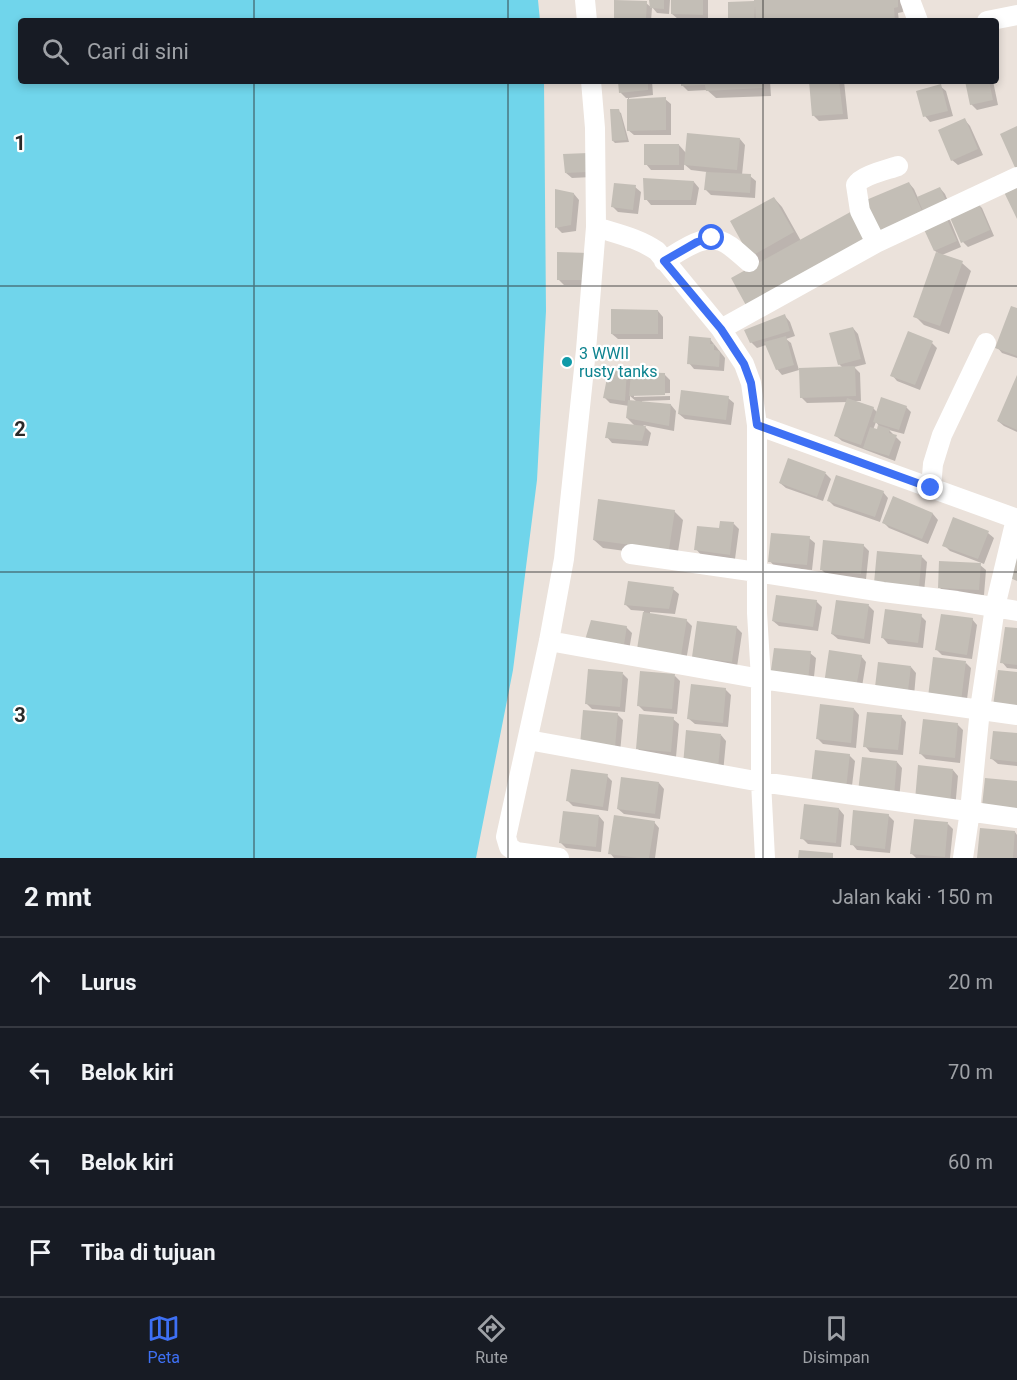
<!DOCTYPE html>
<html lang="id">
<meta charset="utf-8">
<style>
:root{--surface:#171b24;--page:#20242c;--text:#f1f3f6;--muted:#9ea1a6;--line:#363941;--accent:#3e70f4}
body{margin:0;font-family:Roboto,sans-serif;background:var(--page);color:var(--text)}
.stop{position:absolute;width:18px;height:18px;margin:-14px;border:4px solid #3e70f4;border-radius:50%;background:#fff}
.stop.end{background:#3e70f4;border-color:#fff;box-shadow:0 2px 6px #0008}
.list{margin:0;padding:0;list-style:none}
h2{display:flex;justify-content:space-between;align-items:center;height:78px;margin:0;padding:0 24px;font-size:26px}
h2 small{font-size:20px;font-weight:400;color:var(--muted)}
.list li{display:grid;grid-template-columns:39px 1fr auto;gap:18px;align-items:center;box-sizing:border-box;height:90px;padding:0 24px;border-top:2px solid var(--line)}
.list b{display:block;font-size:22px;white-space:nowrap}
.list em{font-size:20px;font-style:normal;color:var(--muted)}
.icon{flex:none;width:33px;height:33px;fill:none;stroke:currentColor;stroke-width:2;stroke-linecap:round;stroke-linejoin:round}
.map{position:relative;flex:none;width:1017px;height:858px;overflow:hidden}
.search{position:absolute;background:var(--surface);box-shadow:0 3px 9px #0003;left:18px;right:18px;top:18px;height:66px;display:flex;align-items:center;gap:15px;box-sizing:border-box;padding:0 21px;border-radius:6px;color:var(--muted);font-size:22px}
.sheet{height:438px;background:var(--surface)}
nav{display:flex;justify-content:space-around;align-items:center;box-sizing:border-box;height:84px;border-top:2px solid var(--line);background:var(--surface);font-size:16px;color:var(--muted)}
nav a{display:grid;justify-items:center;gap:3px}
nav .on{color:var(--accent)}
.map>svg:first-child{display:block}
.water{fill:#70d5eb}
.shadow{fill:#0003;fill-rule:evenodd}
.building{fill:#c3beb6}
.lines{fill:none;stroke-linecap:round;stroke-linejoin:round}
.minor{stroke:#fff;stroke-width:20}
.route{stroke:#3e70f4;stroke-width:8}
.grid{fill:none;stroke:#292929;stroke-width:1.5;stroke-opacity:0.55}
.culture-dot{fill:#0f9aa8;stroke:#fff;stroke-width:2}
.labels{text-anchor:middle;stroke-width:4.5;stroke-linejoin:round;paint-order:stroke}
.culture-label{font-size:16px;fill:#0d838f;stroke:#fff;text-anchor:start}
.grid-label{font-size:20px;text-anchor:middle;font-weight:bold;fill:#292929;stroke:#fff;stroke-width:4.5;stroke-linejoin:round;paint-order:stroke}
</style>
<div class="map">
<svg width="1017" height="858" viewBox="0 0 1017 858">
<rect width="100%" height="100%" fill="#ebe2db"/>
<path class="water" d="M0 0H538L540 21H21V81H544L546 311 537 480 513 670 476 858H0Z"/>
<path class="shadow" d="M651 0H670L669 14 657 13 652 7Z
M673 0H708V20L678 19 672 14Z
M758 0H902L903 12 898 13 899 21H729Z
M646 3 652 8 651 21H616L615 20Z
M619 81H652L653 95 629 98V100L665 99 671 104V135H634L628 130V98H626L620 92Z
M682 81H770L771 96 716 98 707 90 688 91 682 85Z
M810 81H844L848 119 819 121 814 116Z
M966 81H993L998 105 977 110 971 104Z
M940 86 946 91 953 116 930 122 925 116Z
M618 111 621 113 629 142 615 143 613 141Z
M965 120 970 126 983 155 958 165 952 160Z
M740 139 745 145 742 175 750 176 756 181 755 198 711 195 706 190 707 172 691 170 684 164V170H651L646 164 679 145 686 153Z
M587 154 592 177 572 178 566 173Z
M694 182 699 188 696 205H651L646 199Z
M909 183 914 189 918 198 940 188 945 194 953 213 976 202 982 208 994 236 968 247 963 242 951 215 946 217 950 220 961 247 942 255 962 263 971 271 949 334 924 325 915 316 938 253 935 251 923 223Z
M635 187 641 192 638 214 618 212 613 207Z
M557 191 574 194 579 200 576 231 562 233 557 228Z
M774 198 782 207 801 241 759 264 751 256Z
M559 254 594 285H564L558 279Z
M1017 310V358L1002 353 997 347Z
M658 311 663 317V339H618L612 334Z
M785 316 790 322 795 336 786 339 791 343 799 370 782 375 777 369 766 345 757 348 751 342Z
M853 328 858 334 866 364 854 367 860 373 861 401H853L873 408 878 413 906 407 911 412 904 434 889 430 901 442 895 461 842 441 836 436 848 402 807 403 801 397 843 368 839 364ZM876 422 879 426 878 431 873 430Z
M710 339 725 358 724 371 694 369 689 363Z
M932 343 937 348 920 390 897 381 892 375Z
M626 372 632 378 665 375 670 380V393L634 394V397L670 396V400L642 401V403L671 405 676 411 674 431 643 425 651 433 648 446 612 443 607 437 636 427 627 418 629 406 610 403 605 398ZM630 396 637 402H630Z
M1017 379V432L1004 426 998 421Z
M728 398 734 403 731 425 685 419 679 414Z
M789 460 826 474 831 479 823 501 786 488 780 483Z
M883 492 888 498 880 522 834 506 829 501Z
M893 498 933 514 938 520 928 544 889 528 883 522Z
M674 511 683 520 677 558 603 548 594 540Z
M734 524 739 529 735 559 701 555 696 549 720 530Z
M988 533 994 538 984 564 950 551 944 545Z
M809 538 815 543 812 570 775 567 770 561Z
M863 545 869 551 866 579 827 575 821 569Z
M921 556 927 562 924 592 882 588Z
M980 565 986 570 984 595 945 593 939 587Z
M673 589 679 594 675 614 650 612V614L686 620 692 626 686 661 638 649 644 611 631 610 626 605Z
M816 601 822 607 818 631 779 626 773 621Z
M837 601 869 606 874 611 870 644 838 639 832 634Z
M921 616 926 621 923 648 888 644 883 638Z
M972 619 977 625 972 659 942 655 937 650Z
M626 627 632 633 629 650 592 645Z
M736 627 742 633 737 667 699 662 694 656Z
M1017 630V669L1007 668 1002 662Z
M810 653 816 658 813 686 777 682Z
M861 656 866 662 861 693 831 689Z
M966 663 971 668 966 707 929 697Z
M911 667 916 673 914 696 882 692Z
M623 674 628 679 625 712 592 709 586 703Z
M675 676 680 681 677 714 644 711 638 705Z
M725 689 731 695 728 727 695 724 689 719Z
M854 709 859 715 856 748 823 744 818 739Z
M617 714 623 720 620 753 587 750Z
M901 716 906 722 903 755 870 752 865 746Z
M673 719 679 724 676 757 643 754 637 748Z
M957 724 963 730 960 763 926 759 921 754Z
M721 735 726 741 723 773 690 770Z
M1017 735V766L998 764 992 759Z
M849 755 855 761 851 794 818 790Z
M897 762 902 768 899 800 860 792Z
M953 770 958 776 955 809 922 805Z
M607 776 612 781 608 811 573 806 568 801Z
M659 783 664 789 660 819 624 814 618 809Z
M839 809 844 815 841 847 808 844 802 838Z
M888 815 894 821 890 853 857 850 852 844Z
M599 816 604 822 601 852 566 848 561 843Z
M654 822 659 828 655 858H614L610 853Z
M948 824 953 829 950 858H916L912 854Z
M1015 832 1017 835V858H979Z"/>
<path class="building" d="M614 0 647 1 646 20H614Z
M649 0H664V9L650 8Z
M671 0H703V15L671 14Z
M754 0H898V7L894 8 895 21H756L755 6 754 21H728V2L754 1Z
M618 81H648V90L619 93Z
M681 81H763V88L706 91 705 85 681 86Z
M809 81H839L843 114 812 116Z
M965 81H989L993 100 970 105Z
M941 84 948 111 923 117 916 91Z
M666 97V130L627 131V99Z
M610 109H619L627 140 612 141Z
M965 118 978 149 951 161 938 130Z
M1017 126V172L1000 134Z
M687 133 740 138 737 170 684 165Z
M644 144H679V165H644Z
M588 153 587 172 565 173 563 154Z
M706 172 751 174 750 193 704 190Z
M643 178 694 181 691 200H644Z
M909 182 924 215 877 235 859 203Z
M614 183 636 185 633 210 611 207Z
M1017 183V219L1003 190Z
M940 187 949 208 926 218 917 197Z
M555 189 574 193 571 225 555 228Z
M774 197 794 232 750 257 730 221Z
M977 200 990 230 961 243 948 213Z
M854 210 872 242 748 309 731 278Z
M944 213 957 241 934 251 921 223Z
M557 252 589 253V280H557Z
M936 252 963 261 940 326 913 317Z
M1011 306 1017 308V356L995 348Z
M611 309 658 310V334H611Z
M785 314 790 331 750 343 744 330Z
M853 327 861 359 838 365 829 333Z
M908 331 933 341 915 385 890 376Z
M689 336 711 338 710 344H714V350L720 351 719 367 687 364Z
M786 336 794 365 776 370 764 342Z
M855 366 856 396 800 398 799 368Z
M609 368 627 371 625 401 603 398Z
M631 372 665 373V395L629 396Z
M1017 375V430L997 421Z
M681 390 729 396 726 420 678 414Z
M881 397 907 406 899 430 873 422Z
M847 398 874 407 861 445 834 436Z
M628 400 671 404 669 426 626 418Z
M608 422 646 426 642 441 605 438Z
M878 425 890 429 889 433 897 435 889 456 863 448 870 427 877 429Z
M788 458 826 472 817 497 779 483Z
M836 475 884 491 875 517 827 501Z
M893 496 933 513 922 539 882 523Z
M598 499 675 510 669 550 593 540Z
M953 517 989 531 978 559 942 546Z
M720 521 734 522 730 555 694 550 697 526 719 528Z
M771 533 810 536 807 565 768 562Z
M823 540 864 544 861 574 820 570Z
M877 551 922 555 919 587 874 583Z
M1017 556V581L1008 577Z
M939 561 981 563 979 590 938 588Z
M628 581 674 587 669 609 624 605Z
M776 595 817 600 813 627 772 621Z
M836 600 869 604 864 639 831 634Z
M885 609 922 614 918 643 881 638Z
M643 612 687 619 681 656 637 649Z
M941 614 973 618 967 655 935 650Z
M591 620 627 626 624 645 585 640Z
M697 621 737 626 732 662 692 657Z
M1005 627 1017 628V665L1000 663Z
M774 648 811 651 808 681 770 677Z
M829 650 862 655 856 688 824 684Z
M933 657 966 661 961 702 928 697Z
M878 662 911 666 908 691 875 687Z
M588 669 623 672 620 707 585 704Z
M998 670 1017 672V709L993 706Z
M640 671 675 674 672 709 637 706Z
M691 684 726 688 723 723 687 719Z
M820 704 854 708 851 743 816 739Z
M583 710 618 713 615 748 580 745Z
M867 712 902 715 898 750 863 747Z
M639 714 674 717 671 752 636 749Z
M923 719 958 723 955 758 919 754Z
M686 730 721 734 718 769 683 765Z
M993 731 1017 733V762L990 759Z
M815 750 850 754 846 789 811 785Z
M862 757 897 761 894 796 858 792Z
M918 765 953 769 950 804 915 800Z
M571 769 608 774 603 807 566 801Z
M621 777 659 782 655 814 617 809Z
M985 778 1017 781V810L982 806Z
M804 804 839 808 836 843 800 839Z
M853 810 889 814 885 849 850 845Z
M563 811 599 815 596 847 559 843Z
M614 815 655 821 649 858H638L608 854Z
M914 819 948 822 945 857 910 854Z
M980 828 1015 831 1013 858H977Z
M799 850 833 853V858H798Z"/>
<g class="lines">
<path class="minor" d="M585 0 587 21
M910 0 918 21
M987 21 1017 15
M596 227C618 234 638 238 657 251L721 329 744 364 751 383 757 425V613L761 679V782L765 858
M876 243 860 211 856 185C862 175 887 170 898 166
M664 261C684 249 708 229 730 246 737 251 743 257 749 262
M721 329 876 243 1017 177
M757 425 1017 519
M931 488 933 464 942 435 986 343
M631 554 757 572 883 592 957 601 1017 611
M549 641 761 679 1017 715
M528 740 761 782 1017 818
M559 858 516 852 509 847 506 837 549 641 564 559 586 350 596 227 595 128 591 81
M963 858 970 811 980 709 995 607 1016 519"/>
</g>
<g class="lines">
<path class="route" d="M712 238 697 242 664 261 721 329 744 364 751 383 757 425 931 488"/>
</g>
<path class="grid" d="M254 0V21M508 0V21M763 0V21M254 81V858M508 81V858M763 81V858M0 286H1017M0 572H1017"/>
<circle class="culture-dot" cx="567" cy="362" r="6"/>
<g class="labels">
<g class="culture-label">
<text x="579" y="359">3 WWII<tspan x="579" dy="18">rusty tanks</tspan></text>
</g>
</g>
<g class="grid-label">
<text x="20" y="150">1</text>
<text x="20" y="436">2</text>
<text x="20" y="722">3</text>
</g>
</svg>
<div class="stop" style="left:712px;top:238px"></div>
<div class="stop end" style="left:931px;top:488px"></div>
<div class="search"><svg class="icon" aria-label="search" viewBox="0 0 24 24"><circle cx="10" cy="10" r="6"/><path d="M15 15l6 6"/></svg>Cari di sini</div>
</div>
<section class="sheet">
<h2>2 mnt<small>Jalan kaki · 150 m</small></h2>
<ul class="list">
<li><svg class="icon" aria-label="ahead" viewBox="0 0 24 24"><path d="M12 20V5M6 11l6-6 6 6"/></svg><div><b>Lurus</b></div><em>20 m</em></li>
<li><svg class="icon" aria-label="left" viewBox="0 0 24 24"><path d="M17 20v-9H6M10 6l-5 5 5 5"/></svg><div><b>Belok kiri</b></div><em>70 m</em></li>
<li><svg class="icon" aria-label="left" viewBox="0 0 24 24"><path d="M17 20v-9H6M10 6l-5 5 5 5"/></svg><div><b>Belok kiri</b></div><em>60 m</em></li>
<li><svg class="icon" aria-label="arrive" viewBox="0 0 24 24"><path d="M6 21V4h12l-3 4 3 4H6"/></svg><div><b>Tiba di tujuan</b></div></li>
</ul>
</section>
<nav>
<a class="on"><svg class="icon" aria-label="map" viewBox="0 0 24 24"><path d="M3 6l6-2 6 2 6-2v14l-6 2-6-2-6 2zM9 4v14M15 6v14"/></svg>Peta</a>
<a><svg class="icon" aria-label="directions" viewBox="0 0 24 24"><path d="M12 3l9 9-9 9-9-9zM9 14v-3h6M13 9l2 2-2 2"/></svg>Rute</a>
<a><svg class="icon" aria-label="saved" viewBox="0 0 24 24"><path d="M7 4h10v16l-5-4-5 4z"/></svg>Disimpan</a>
</nav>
